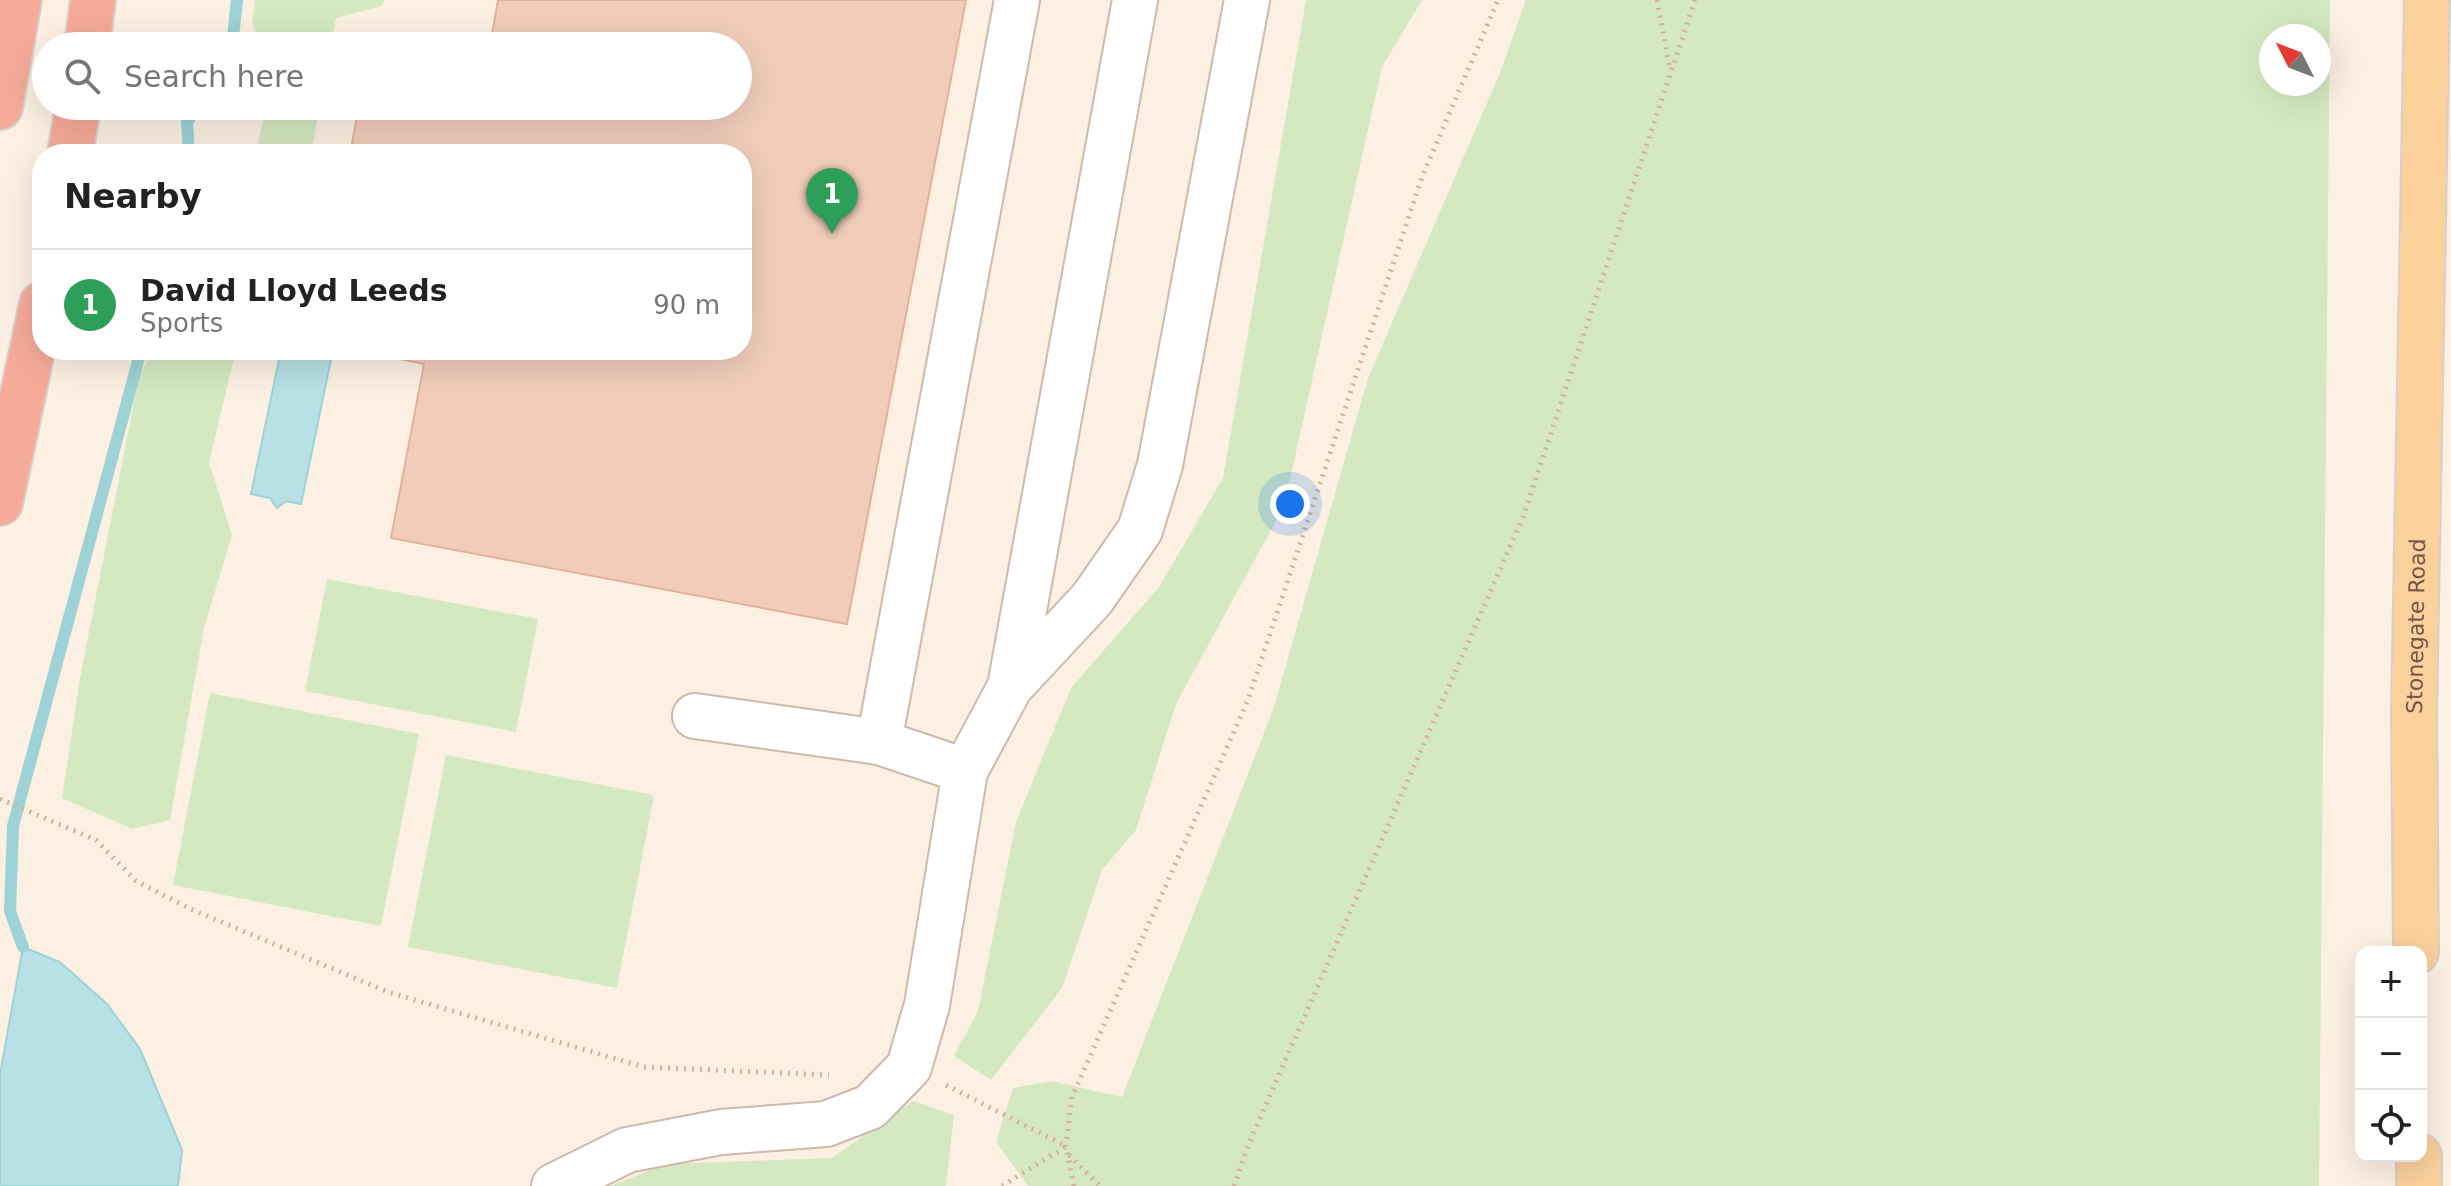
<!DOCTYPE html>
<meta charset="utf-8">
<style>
:root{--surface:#fff;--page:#f6f6f6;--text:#222;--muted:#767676;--line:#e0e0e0;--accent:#1a73e8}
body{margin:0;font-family:"DejaVu Sans",sans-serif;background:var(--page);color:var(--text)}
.controls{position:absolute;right:24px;bottom:24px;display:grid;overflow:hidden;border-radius:16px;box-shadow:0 8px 32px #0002}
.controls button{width:72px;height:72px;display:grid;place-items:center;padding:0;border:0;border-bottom:2px solid var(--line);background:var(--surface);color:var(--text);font:40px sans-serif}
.compass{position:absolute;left:2259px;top:24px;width:72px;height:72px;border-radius:50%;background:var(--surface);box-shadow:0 8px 32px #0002;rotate:312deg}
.you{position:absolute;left:1290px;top:504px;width:28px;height:28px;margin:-20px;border:6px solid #fff;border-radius:50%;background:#1a73e8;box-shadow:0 0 0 12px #1a73e833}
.badge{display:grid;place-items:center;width:52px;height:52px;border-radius:50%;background:var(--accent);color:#fff;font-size:26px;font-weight:700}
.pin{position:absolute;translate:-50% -66px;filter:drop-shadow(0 2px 4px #0008)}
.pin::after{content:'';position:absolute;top:42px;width:28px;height:24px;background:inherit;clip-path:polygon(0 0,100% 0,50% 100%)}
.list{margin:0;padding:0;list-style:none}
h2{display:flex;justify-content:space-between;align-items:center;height:104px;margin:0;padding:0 32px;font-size:34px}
h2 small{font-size:26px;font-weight:400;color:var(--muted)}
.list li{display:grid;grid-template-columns:52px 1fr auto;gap:24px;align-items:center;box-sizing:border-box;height:112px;padding:0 32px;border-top:2px solid var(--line)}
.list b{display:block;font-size:30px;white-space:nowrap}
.list p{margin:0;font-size:26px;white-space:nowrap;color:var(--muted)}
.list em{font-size:26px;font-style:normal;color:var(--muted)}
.icon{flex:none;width:44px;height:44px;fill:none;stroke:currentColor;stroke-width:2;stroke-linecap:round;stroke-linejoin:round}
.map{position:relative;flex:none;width:2451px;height:1186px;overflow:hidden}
.search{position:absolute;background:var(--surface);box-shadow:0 8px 32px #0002;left:32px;top:32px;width:720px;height:88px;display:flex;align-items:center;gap:20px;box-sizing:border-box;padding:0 28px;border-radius:44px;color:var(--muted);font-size:30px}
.panel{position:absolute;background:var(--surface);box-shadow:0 8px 32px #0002;left:32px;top:144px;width:720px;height:216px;border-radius:32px}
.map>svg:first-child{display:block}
.green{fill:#d4e9c1;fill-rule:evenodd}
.water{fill:#b7e1e5;stroke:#9dd2d7;stroke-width:2}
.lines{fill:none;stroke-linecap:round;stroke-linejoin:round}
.stream{stroke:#9dd2d7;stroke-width:12}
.building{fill:#f1ccba;stroke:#e4b19b;stroke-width:2}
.minor-casing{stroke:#cfb9ac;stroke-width:48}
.major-casing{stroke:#d8cfcc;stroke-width:48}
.highway-casing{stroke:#d8cfcc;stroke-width:48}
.path{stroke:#d6af9d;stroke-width:5;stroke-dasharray:2 6;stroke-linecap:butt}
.minor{stroke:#fff;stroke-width:44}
.major{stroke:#fad09b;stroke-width:44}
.highway{stroke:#f6ab99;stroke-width:44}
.labels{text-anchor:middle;stroke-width:8;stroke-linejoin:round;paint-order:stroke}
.street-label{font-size:22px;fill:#735549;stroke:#fff4e8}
</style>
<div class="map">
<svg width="2451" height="1186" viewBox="0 0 2451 1186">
<rect width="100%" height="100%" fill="#fcf0e2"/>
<path class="green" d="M255 0H385L382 6 336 18 331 46H262L252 22Z
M1306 0H1422L1382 67 1284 506 1176 704 1136 830 1102 870 1062 988 991 1080 954 1056 978 1011 1016 822 1071 688 1159 587 1223 478Z
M1526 0H2330L2319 1186H1028L996 1142 1013 1088 1051 1081 1122 1097 1274 707 1368 378 1500 73ZM2271 36H2319V84H2271Z
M266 106H320L311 154H256Z
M153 350H236L209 462 232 535 204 628 170 820 132 829 62 798 80 678 139 377Z
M327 579 538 619 516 732 305 691Z
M210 693 419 734 381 926 173 885Z
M446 755 654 795 617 988 408 947Z
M913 1101 954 1115 946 1186H611L665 1164 832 1158Z"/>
<path class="water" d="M281 350H333L301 504 286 501 277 508 270 498 251 494Z
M23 947 60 962 107 1004 140 1049 182 1150 178 1186H0V1074Z"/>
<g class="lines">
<path class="stream" d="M232 46 237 0
M189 154 187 122 198 106
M23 947 10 911 13 826 141 350"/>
</g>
<path class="building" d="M498 0H966L847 624 391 538 424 364 375 354 376 350H742V154H350L359 106H738V46H490Z"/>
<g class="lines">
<g class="minor-casing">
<path id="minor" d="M1010 687 1135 0
M695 716 879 742 965 771
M879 742 1017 0
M554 1186 627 1150 721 1132 826 1124 870 1107 909 1067 927 1005 965 771 1010 687 1092 599 1140 530 1160 465 1247 0"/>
</g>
<g class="major-casing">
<g id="major">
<path id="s1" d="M2416 952 2414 713 2427 0"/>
<path d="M2419 1156V1186"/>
</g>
</g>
<g class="highway-casing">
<path id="highway" d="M87 46 93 0
M0 107 19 0
M70 154 78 106
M0 503 42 304"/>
</g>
<path class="path" d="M1657 0 1670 69
M0 799 96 840 136 881 193 910 388 992 644 1067 829 1075
M946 1085 1066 1146
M1069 1155 1100 1186
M1002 1186 1065 1147
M1074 1186 1066 1146 1072 1097 1248 700 1422 177 1498 0
M1234 1186 1247 1148 1523 517 1695 0"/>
<use href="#minor" class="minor"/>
<use href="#major" class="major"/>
<use href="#highway" class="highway"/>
</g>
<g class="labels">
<g class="street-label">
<text dy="8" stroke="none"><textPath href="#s1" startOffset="326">Stonegate Road</textPath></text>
</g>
</g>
</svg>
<div class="controls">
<button>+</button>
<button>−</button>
<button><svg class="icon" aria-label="locate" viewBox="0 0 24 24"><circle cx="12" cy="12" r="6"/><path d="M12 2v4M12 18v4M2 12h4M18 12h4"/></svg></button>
</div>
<svg class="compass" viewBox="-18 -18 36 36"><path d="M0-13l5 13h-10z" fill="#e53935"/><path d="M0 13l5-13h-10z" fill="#767676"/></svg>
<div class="you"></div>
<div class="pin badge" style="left:832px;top:234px;background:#2e9e5b">1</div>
<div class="search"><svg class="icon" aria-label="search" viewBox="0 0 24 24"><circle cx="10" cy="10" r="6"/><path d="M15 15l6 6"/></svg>Search here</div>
<section class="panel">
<h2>Nearby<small></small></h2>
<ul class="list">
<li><span class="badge" style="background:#2e9e5b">1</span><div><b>David Lloyd Leeds</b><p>Sports</p></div><em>90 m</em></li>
</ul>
</section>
</div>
